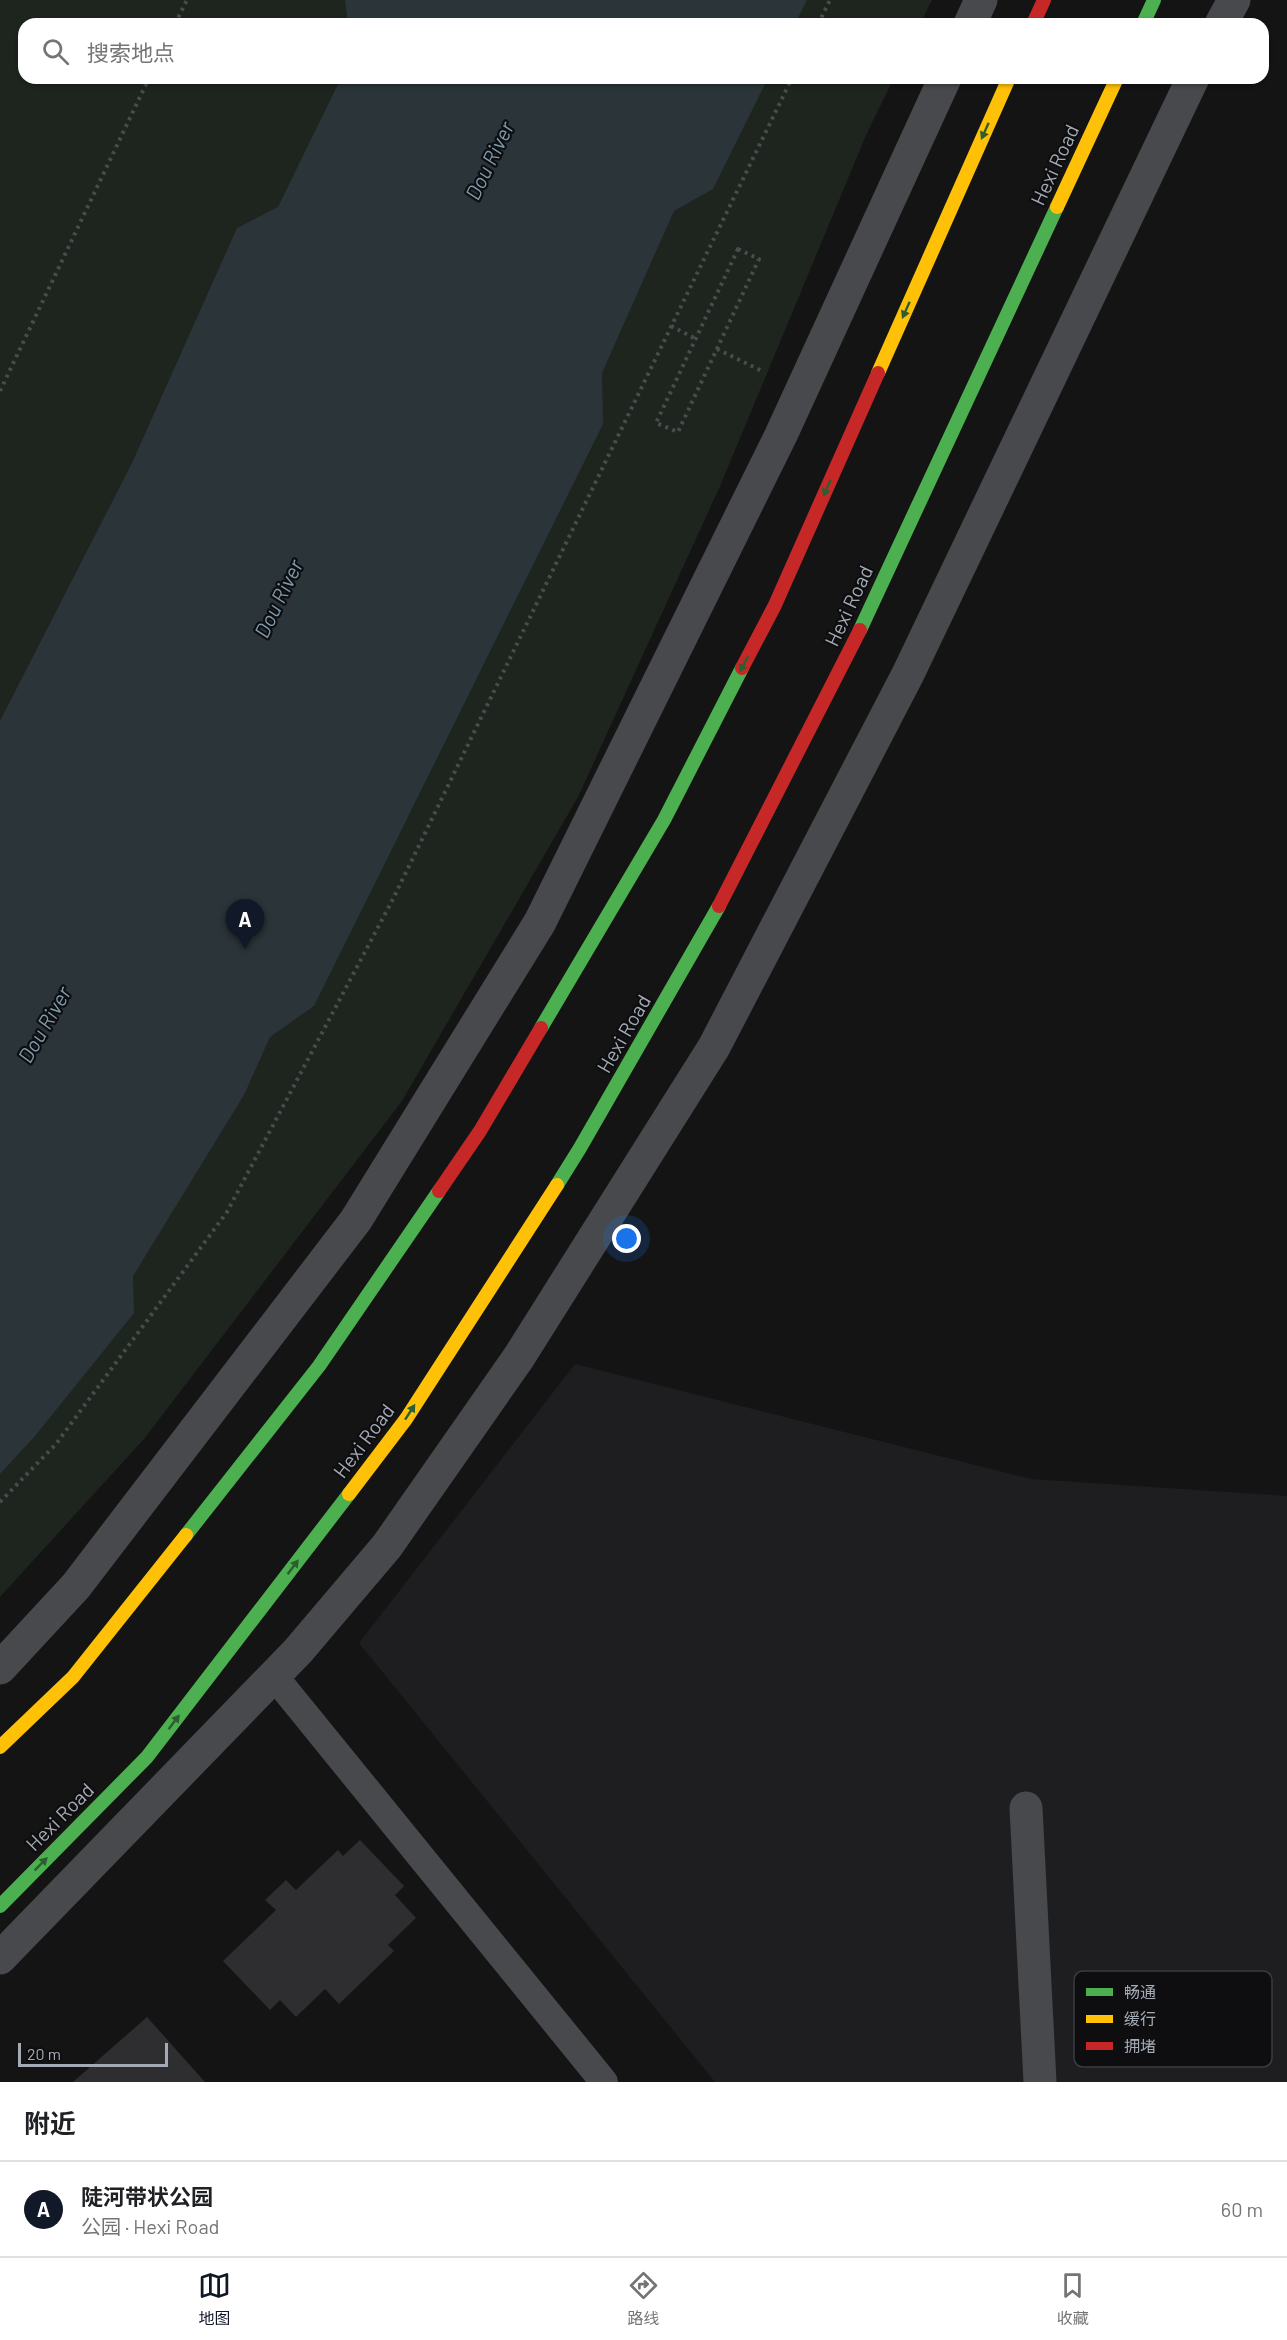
<!DOCTYPE html>
<html lang="zh">
<meta charset="utf-8">
<style>
:root{--surface:#fff;--page:#f6f6f6;--text:#202124;--muted:#757577;--line:#e0e0e0;--accent:#111827}
body{margin:0;font-family:Barlow,"Noto Sans SC",sans-serif;background:var(--page);color:var(--text)}
.scale{position:absolute;left:18px;bottom:15px;width:150px;box-sizing:border-box;padding-left:6px;border:3px solid #a5abb5;border-top:0;font-size:16px;line-height:21px;white-space:nowrap;color:#a5abb5;-webkit-text-stroke:4px #0e0e10;paint-order:stroke}
.you{position:absolute;left:627px;top:1239px;width:21px;height:21px;margin:-15px;border:4px solid #fff;border-radius:50%;background:#1a73e8;box-shadow:0 0 0 9px #1a73e833}
.badge{display:grid;place-items:center;width:39px;height:39px;border-radius:50%;background:var(--accent);color:#fff;font-size:20px;font-weight:700}
.pin{position:absolute;translate:-50% -50px;filter:drop-shadow(0 2px 3px #0008)}
.pin::after{content:'';position:absolute;top:32px;width:21px;height:18px;background:inherit;clip-path:polygon(0 0,100% 0,50% 100%)}
.list{margin:0;padding:0;list-style:none}
h2{display:flex;justify-content:space-between;align-items:center;height:78px;margin:0;padding:0 24px;font-size:26px}
h2 small{font-size:20px;font-weight:400;color:var(--muted)}
.list li{display:grid;grid-template-columns:39px 1fr auto;gap:18px;align-items:center;box-sizing:border-box;height:96px;padding:0 24px;border-top:2px solid var(--line)}
.list b{display:block;font-size:22px;white-space:nowrap}
.list p{margin:0;font-size:20px;white-space:nowrap;color:var(--muted)}
.list em{font-size:20px;font-style:normal;color:var(--muted)}
.icon{flex:none;width:33px;height:33px;fill:none;stroke:currentColor;stroke-width:2;stroke-linecap:round;stroke-linejoin:round}
.map{position:relative;flex:none;width:1287px;height:2082px;overflow:hidden}
.search{position:absolute;background:var(--surface);box-shadow:0 2px 4px #0004;left:18px;right:18px;top:18px;height:66px;display:flex;align-items:center;gap:15px;box-sizing:border-box;padding:0 21px;border-radius:18px;color:var(--muted);font-size:22px}
.sheet{height:174px;background:var(--surface)}
nav{display:flex;justify-content:space-around;align-items:center;box-sizing:border-box;height:84px;border-top:2px solid var(--line);background:var(--surface);font-size:16px;color:var(--muted)}
nav a{display:grid;justify-items:center;gap:3px}
nav .on{color:var(--accent)}
.map>svg:first-child{display:block}
.built{fill:#1e1e20}
.green{fill:#1e241e}
.water{fill:#2b3439}
.building{fill:#2e2e30}
.lines{fill:none;stroke-linecap:round;stroke-linejoin:round}
.path{stroke:#4a4b4e;stroke-width:4;stroke-dasharray:3 4.5;stroke-linecap:butt}
.lane{stroke:#48494c;stroke-width:28}
.street{stroke:#48494c;stroke-width:33}
.fast{stroke:#4caf50;stroke-width:14}
.slow{stroke:#ffc107;stroke-width:14}
.jam{stroke:#c62828;stroke-width:14}
.oneway{fill:#2d5e30}
.labels{text-anchor:middle;stroke-width:4.5;stroke-linejoin:round;paint-order:stroke}
.street-label{font-size:20px;fill:#a5abb5;stroke:#0e0e10}
.water-label{font-size:21px;font-style:italic;fill:#7d9baf;stroke:#0e0e10}
.key{fill:#0e0e10;stroke:#3b3d42;stroke-width:1.5}
.key-label{font-size:16px;fill:#a5abb5}
</style>
<div class="map">
<svg width="1287" height="2082" viewBox="0 0 1287 2082">
<rect width="100%" height="100%" fill="#141414"/>
<path class="built" d="M575 1364 1031 1479 1287 1496V2082H715L359 1643Z"/>
<path class="green" d="M0 0H932L920 24H24V78H894L867 133 721 484 578 797 402 1101 144 1439 0 1597Z"/>
<path class="water" d="M345 0H807L795 24H348Z
M341 78H768L713 189 674 211 602 373 603 424 314 1006 270 1037 244 1095 133 1276 134 1313 35 1436 0 1474V721L132 463 237 228 278 207Z"/>
<path class="building" d="M360 1840 404 1886 395 1895 416 1918 388 1945 394 1951 339 2004 325 1989 296 2017 280 2000 270 2010 223 1961 276 1910 265 1900 286 1880 296 1890 338 1850 343 1856Z
M147 2017 205 2082H73Z"/>
<g class="lines">
<path class="path" d="M175 24 187 0
M818 24 830 0
M738 249 759 259 678 432 656 423Z
M671 326 696 339
M717 349 762 371
M0 391 149 78
M0 1502 56 1444 227 1212 393 899 792 78"/>
<path class="lane" d="M274 1676 604 2082"/>
<path class="street" d="M970 24 981 0
M1221 24 1234 0
M0 1668 76 1586 356 1220 540 922 781 435 945 78
M1026 1808 1040 2082
M0 1958 298 1651 387 1546 519 1357 714 1047 908 674 1193 78"/>
<path class="fast" d="M1143 24 1154 0
M860 630 1057 207
M541 1028 664 820 742 668
M557 1185 580 1148 719 906
M186 1535 319 1366 439 1191
M0 1906 147 1757 349 1494"/>
<path class="slow" d="M1057 207 1117 78
M878 373 1009 78
M349 1494 406 1419 557 1185
M0 1747 73 1677 186 1535"/>
<path class="jam" d="M1033 24 1044 0
M742 668 775 605 878 373
M719 906 860 630
M439 1191 480 1131 541 1028"/>
</g>
<defs><path id="oneway-solid" d="M-6-.8H1V-3.2L6.5 0L1 3.2V.8H-6Z" transform="scale(1.5)"/></defs>
<g class="oneway">
<use href="#oneway-solid" transform="translate(985 131) rotate(114)"/>
<use href="#oneway-solid" transform="translate(906 310) rotate(114)"/>
<use href="#oneway-solid" transform="translate(827 488) rotate(114)"/>
<use href="#oneway-solid" transform="translate(744 664) rotate(118)"/>
<use href="#oneway-solid" transform="translate(410 1412) rotate(-57)"/>
<use href="#oneway-solid" transform="translate(293 1567) rotate(-53)"/>
<use href="#oneway-solid" transform="translate(174 1722) rotate(-53)"/>
<use href="#oneway-solid" transform="translate(41 1864) rotate(-45)"/>
</g>
<g class="labels">
<g class="street-label">
<text transform="translate(1055 165) rotate(-65)" y="7">Hexi Road</text>
<text transform="translate(849 606) rotate(-65)" y="7">Hexi Road</text>
<text transform="translate(624 1034) rotate(-60)" y="7">Hexi Road</text>
<text transform="translate(364 1441) rotate(-53)" y="7">Hexi Road</text>
<text transform="translate(60 1817) rotate(-45)" y="7">Hexi Road</text>
</g>
<g class="water-label">
<text transform="translate(490 161) rotate(-64)" y="7">Dou River</text>
<text transform="translate(279 599) rotate(-64)" y="7">Dou River</text>
<text transform="translate(45 1025) rotate(-60)" y="7">Dou River</text>
</g>
</g>
<rect x="1074" y="1971" width="198" height="96" rx="9" class="key"/>
<rect x="1086" y="1988" width="27" height="8" fill="#4caf50"/>
<rect x="1086" y="2015" width="27" height="8" fill="#ffc107"/>
<rect x="1086" y="2042" width="27" height="8" fill="#c62828"/>
<g class="key-label">
<text x="1124" y="1998">畅通</text>
<text x="1124" y="2025">缓行</text>
<text x="1124" y="2052">拥堵</text>
</g>
</svg>
<div class="scale">20 m</div>
<div class="you"></div>
<div class="pin badge" style="left:245px;top:949px">A</div>
<div class="search"><svg class="icon" aria-label="search" viewBox="0 0 24 24"><circle cx="10" cy="10" r="6"/><path d="M15 15l6 6"/></svg>搜索地点</div>
</div>
<section class="sheet">
<h2>附近<small></small></h2>
<ul class="list">
<li><span class="badge">A</span><div><b>陡河带状公园</b><p>公园 · Hexi Road</p></div><em>60 m</em></li>
</ul>
</section>
<nav>
<a class="on"><svg class="icon" aria-label="map" viewBox="0 0 24 24"><path d="M3 6l6-2 6 2 6-2v14l-6 2-6-2-6 2zM9 4v14M15 6v14"/></svg>地图</a>
<a><svg class="icon" aria-label="directions" viewBox="0 0 24 24"><path d="M12 3l9 9-9 9-9-9zM9 14v-3h6M13 9l2 2-2 2"/></svg>路线</a>
<a><svg class="icon" aria-label="saved" viewBox="0 0 24 24"><path d="M7 4h10v16l-5-4-5 4z"/></svg>收藏</a>
</nav>
